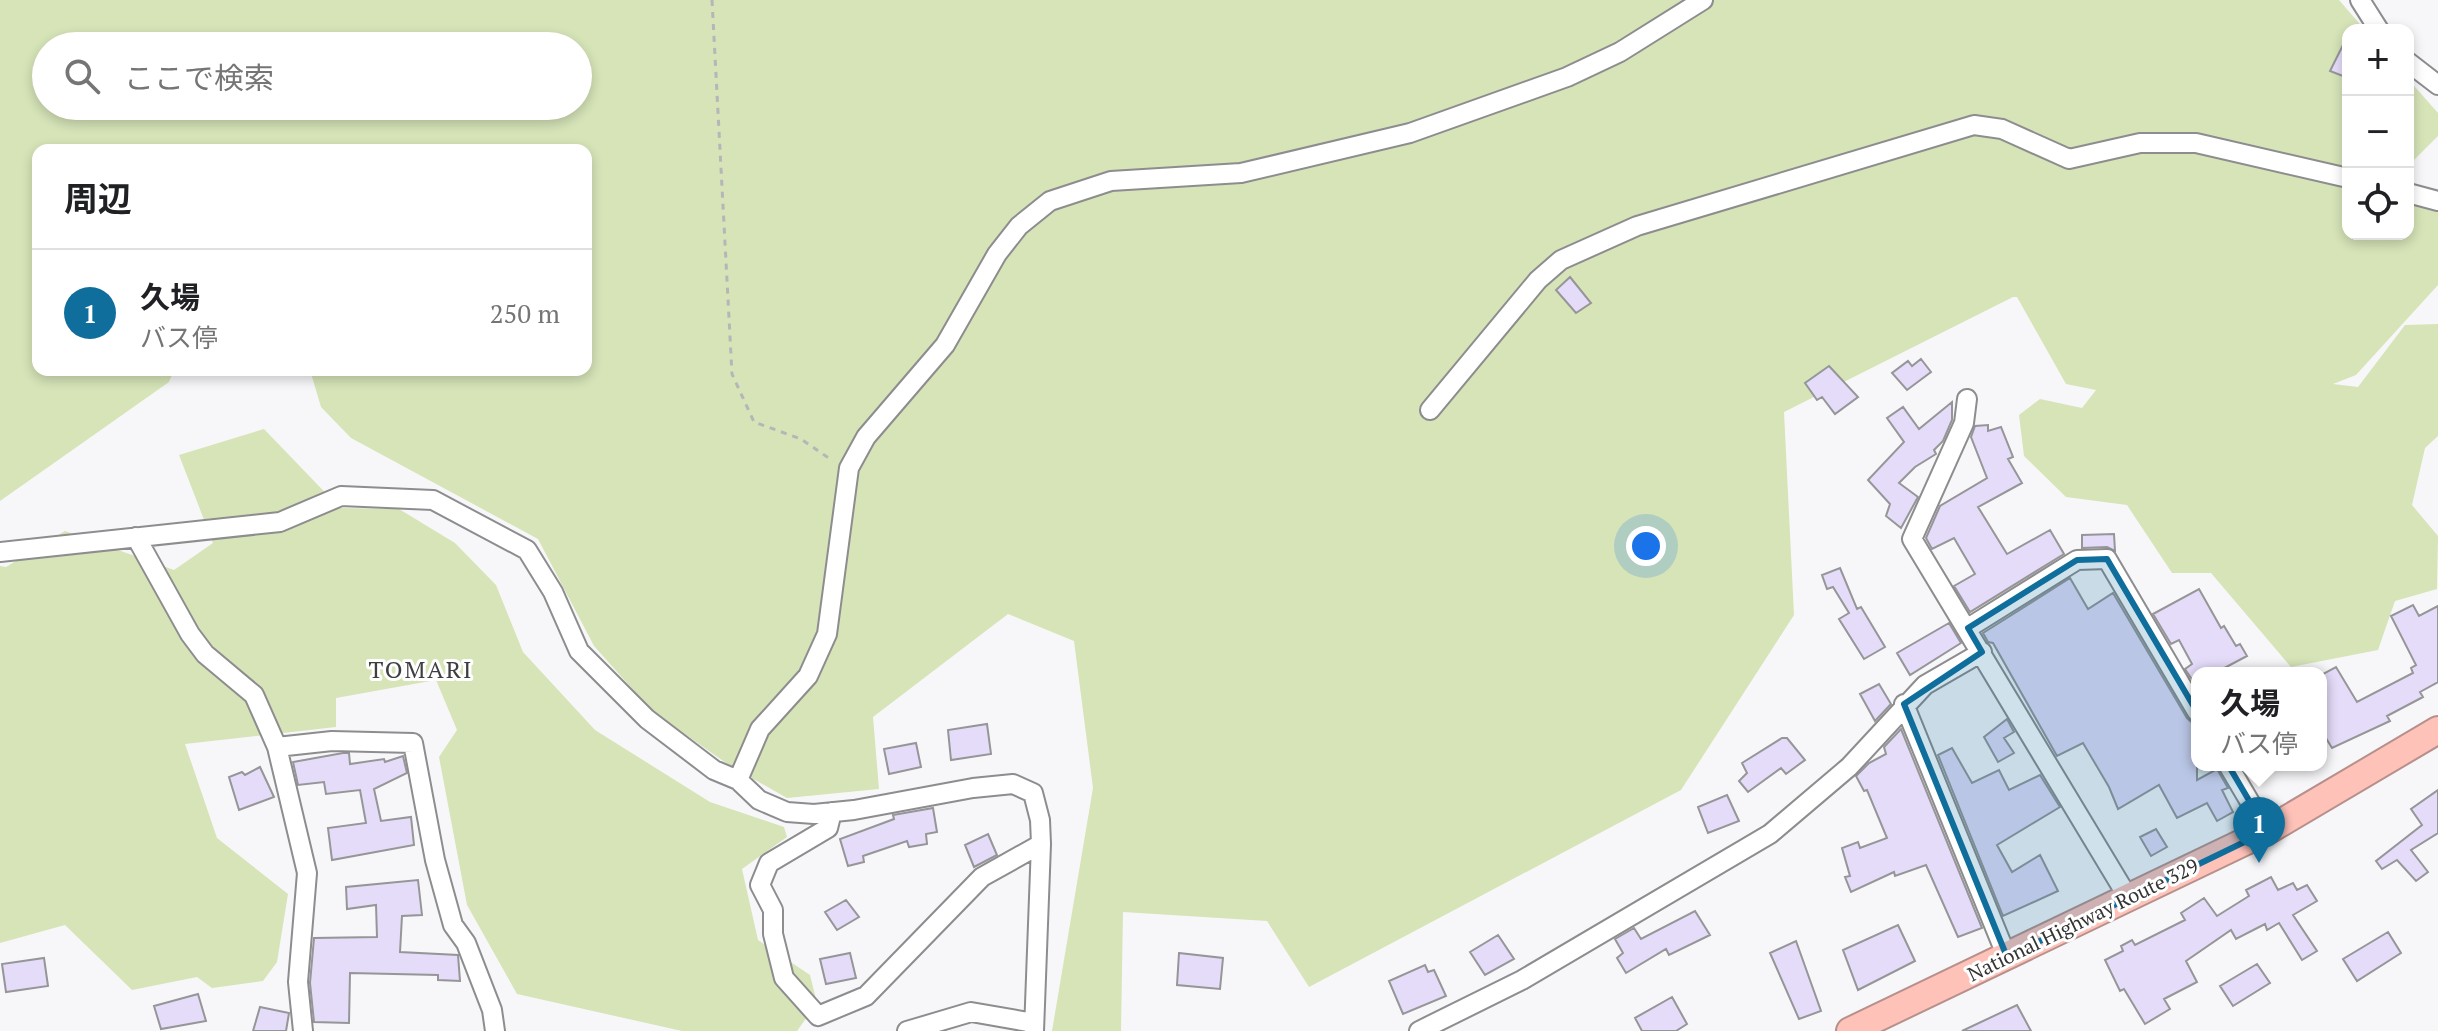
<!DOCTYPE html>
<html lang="ja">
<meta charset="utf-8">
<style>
:root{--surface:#fff;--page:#f6f6f6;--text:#202124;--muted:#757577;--line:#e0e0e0;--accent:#106e9d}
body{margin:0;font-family:"PT Serif","Noto Sans JP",serif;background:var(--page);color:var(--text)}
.controls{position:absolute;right:24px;top:24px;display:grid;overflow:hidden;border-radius:16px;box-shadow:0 4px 12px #0003}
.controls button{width:72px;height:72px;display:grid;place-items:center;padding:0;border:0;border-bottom:2px solid var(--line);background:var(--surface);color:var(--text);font:40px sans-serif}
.you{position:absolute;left:1646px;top:546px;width:28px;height:28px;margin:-20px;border:6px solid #fff;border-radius:50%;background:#1a73e8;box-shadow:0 0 0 12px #1a73e833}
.badge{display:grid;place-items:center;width:52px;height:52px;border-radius:50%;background:var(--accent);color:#fff;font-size:26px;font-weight:700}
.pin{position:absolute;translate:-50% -66px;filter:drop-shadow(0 2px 4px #0008)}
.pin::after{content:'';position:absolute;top:42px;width:28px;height:24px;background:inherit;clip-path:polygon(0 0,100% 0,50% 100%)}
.popup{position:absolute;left:2191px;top:667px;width:136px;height:104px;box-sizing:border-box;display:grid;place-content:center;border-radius:16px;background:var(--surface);filter:drop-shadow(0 2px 6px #0005);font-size:26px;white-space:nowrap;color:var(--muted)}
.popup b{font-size:30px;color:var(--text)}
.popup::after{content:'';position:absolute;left:50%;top:100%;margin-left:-16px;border:16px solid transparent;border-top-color:var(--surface)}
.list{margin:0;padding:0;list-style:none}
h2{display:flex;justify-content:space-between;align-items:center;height:104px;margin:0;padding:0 32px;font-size:34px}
h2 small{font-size:26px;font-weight:400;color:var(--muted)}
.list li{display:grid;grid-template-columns:52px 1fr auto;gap:24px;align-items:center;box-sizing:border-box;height:128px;padding:0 32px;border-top:2px solid var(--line)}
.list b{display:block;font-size:30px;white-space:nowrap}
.list p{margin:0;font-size:26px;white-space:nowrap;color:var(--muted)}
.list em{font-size:26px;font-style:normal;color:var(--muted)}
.icon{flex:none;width:44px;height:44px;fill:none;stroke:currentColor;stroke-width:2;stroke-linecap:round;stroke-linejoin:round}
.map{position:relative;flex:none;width:2438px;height:1031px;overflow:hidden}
.search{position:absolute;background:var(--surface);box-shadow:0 4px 12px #0003;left:32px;top:32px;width:560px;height:88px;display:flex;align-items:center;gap:20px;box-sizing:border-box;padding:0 28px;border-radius:44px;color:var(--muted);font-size:30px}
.panel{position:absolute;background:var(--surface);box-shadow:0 4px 12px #0003;left:32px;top:144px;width:560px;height:232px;border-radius:16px}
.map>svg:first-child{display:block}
.green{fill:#d6e4b8;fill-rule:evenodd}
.building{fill:#e5dcf9;stroke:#969597;stroke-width:2}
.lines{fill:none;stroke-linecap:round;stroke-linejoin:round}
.minor-casing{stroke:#8d8c8e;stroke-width:22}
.highway-casing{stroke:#b7908b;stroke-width:30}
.path{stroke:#b6b6b8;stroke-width:3;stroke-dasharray:6 6;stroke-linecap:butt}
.minor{stroke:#fff;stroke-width:18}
.highway{stroke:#fec2b9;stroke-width:26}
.marked{fill:#106e9d;fill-opacity:0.2;stroke:#106e9d;stroke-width:6;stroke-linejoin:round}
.labels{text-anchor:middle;stroke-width:6;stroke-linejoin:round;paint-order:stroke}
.street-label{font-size:20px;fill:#343435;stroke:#fff}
.quarter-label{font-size:24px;letter-spacing:2px;fill:#3f3f41;stroke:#fff}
</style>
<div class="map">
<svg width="2438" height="1031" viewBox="0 0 2438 1031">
<rect width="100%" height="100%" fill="#f7f7f9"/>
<path class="green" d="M0 0H2339L2365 30H2348V234H2408V183L2438 199V285L2356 375 2333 384 2358 387 2405 325 2438 324V436L2425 448 2412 505 2438 536 2437 589 2395 601 2378 650 2291 667 2211 573H2172L2127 505 2066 497 2024 456 2019 415 2040 399 2082 408 2096 390 2066 384 2017 297H2013L1784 412 1794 615 1681 790 1309 987 1267 921 1123 912 1121 1031H1052L1093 788 1074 641 1008 614 873 717 879 789 787 798 729 765 652 711 594 646 538 539 351 438 321 407 310 370H586V150H38V370H174L169 382 0 501ZM46 46H578V106H46Z
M2408 79 2438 113V136L2408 166Z
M264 429 340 508 399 509 455 543 496 585 523 652 595 730 710 802 784 827 787 837 742 869 758 940 810 975 817 1003 797 1031H682L517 994 467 905 439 757 457 730 436 680 336 698V727L185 744 217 838 288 894 277 962 263 981 212 988 197 977 132 990 65 925 0 943V566L6 567 65 531 174 570 213 543 179 455Z"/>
<path class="building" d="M2348 35V78L2330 71Z
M1570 277 1591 303 1576 313 1556 290Z
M1921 359 1931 372 1907 390 1892 373 1908 361 1912 366Z
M1829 366 1858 397 1835 414 1822 397 1817 400 1805 383Z
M1952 402V420L1943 441 1934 450 1936 454 1915 467 1899 483 1918 497 1901 528 1886 516 1890 504 1868 480 1904 442 1887 418 1903 407 1919 429Z
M1988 425V431L2001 427 2013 457 2008 459 2022 483 1978 507 2007 554 2050 530 2064 554 1970 612 1954 586 1975 574 1954 538 1932 549 1926 538 1940 506 1987 478 1971 437 1975 426Z
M2114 534 2115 551 2107 547 2082 548V535Z
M1840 568 1857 609 1861 607 1885 647 1864 659 1839 619 1849 613 1833 587 1827 589 1822 575Z
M2070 578 2088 609 2113 593 2187 718 2197 727V780L2217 769 2228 788 2222 790 2233 812 2217 821 2207 803 2177 818 2159 785 2118 809 2109 787 2083 743 2057 756 1993 643 1988 642 1983 633Z
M2199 589 2221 628 2224 626 2236 646 2240 644 2247 656 2215 673H2197L2195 684 2185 669 2192 664 2179 640 2171 644 2153 614Z
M2413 605 2419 616 2438 606V682L2420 692 2423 697 2387 716 2390 721 2332 748 2321 730V675L2336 667 2357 702 2413 673 2411 668 2416 665 2391 616Z
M1949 623 1961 643 1910 675 1897 653Z
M1879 684 1891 704 1875 721 1860 694Z
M2007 719 2014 732 2004 738 2014 753 1998 762 1984 737Z
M987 724 991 754 951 760 948 730Z
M1901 729 1982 928 1958 937 1926 865 1895 876 1894 872 1851 892 1845 877 1850 876 1842 848 1858 842 1860 848 1887 838 1867 790 1864 791 1856 776 1869 763 1886 754 1884 747Z
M1782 738H1787L1805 760 1786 774 1781 768 1748 792 1739 781 1747 773 1742 763Z
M916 743 921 767 889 774 884 749Z
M1952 748 1972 783 1999 770 2009 790 2040 775 2060 807 1997 845 2012 872 2040 855 2058 891 2003 916 1938 755Z
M343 753H349L350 764 384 759 385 762 403 756 407 773 374 789 381 821 411 817 414 845 332 860 328 828 366 823 360 790 326 794 324 782 298 785 293 762Z
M260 767 274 797 239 810 229 777 242 772 245 775Z
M2438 790V833L2411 850 2428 872 2416 881 2397 860 2382 869 2376 861 2422 825 2411 809Z
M1727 795 1739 821 1708 833 1698 807Z
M933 808 937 832 926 834 927 844 909 847 907 841 863 856 864 862 848 866 840 839 894 819 893 815Z
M2156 829 2167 847 2151 856 2140 837Z
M988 834 997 855 974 867 965 845Z
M2271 877 2278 890 2293 883 2297 890 2307 885 2317 901 2293 915 2317 951 2302 960 2279 923 2267 930 2265 924 2236 939 2231 930 2186 961 2197 982 2164 999 2170 1009 2145 1024 2124 989 2120 991 2105 960 2123 951 2121 946 2132 940 2135 945 2185 920 2181 913 2204 898 2217 916 2249 896 2246 890Z
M418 880 422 915 402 916 400 952 458 955 460 981 438 980V975L350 973 349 1023 314 1022 310 983 314 938 377 937 376 905 347 909 346 887Z
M846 900 859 917 837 930 825 912Z
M1695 911 1710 935 1669 955 1666 949 1626 973 1617 958 1623 953 1615 939 1634 928 1641 939Z
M1898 925 1915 961 1858 990 1843 950Z
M2388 932 2401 953 2357 981 2343 959Z
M1498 935 1514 959 1485 975 1470 952Z
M1796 941 1821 1011 1799 1019 1770 953Z
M850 953 856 978 826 984 820 959Z
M1179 953 1223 958 1220 989 1177 985Z
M44 958 48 986 6 992 2 964Z
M2257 964 2270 983 2233 1006 2220 986Z
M1425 965 1428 972 1434 970 1446 996 1403 1014 1389 981Z
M198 994 206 1021 161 1029 154 1006Z
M1672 997 1687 1024 1676 1031H1642L1635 1018Z
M2017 1005 2031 1031H1962Z
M260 1007 289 1013 286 1031H253Z"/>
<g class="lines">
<g class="minor-casing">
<path id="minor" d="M2360 0 2379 30
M2408 62 2438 85
M2408 193 2438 201
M1967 399 1964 423 1912 539 2129 899
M1430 410 1538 280 1561 260 1637 226 1974 125 2002 129 2069 159 2140 143H2196L2348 178
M136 537 190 634 205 654 254 695 277 747 307 873 298 982 303 1031
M0 552 280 522 341 496 433 500 527 550 553 592 579 651 647 719 714 770 738 780 759 800 787 812 814 814 854 810 973 788 1013 784 1033 793 1040 820 1041 844 1034 1031
M1968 628 2077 560 2107 559 2197 712
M1904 704 2007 957
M277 747 332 741 413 743 435 860 453 925 466 943 492 1010 495 1031
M2228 765 2267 831
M738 780 760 729 808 676 827 634 849 468 866 437 945 345 997 254 1019 226 1050 201 1111 181 1241 173 1410 133 1567 77 1620 52 1703 0
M832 812 828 828 769 863 760 885 773 910V934L784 978 818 1016 866 996 982 877 1041 844
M907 1031 971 1012 1034 1023
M1419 1031 1522 980 1770 834 1849 767 1925 685 1982 652"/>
</g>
<g class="highway-casing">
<path id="highway" d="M1850 1031 2267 831 2438 730"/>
</g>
<path class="path" d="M712 0 732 374 754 422 801 439 833 461"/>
<use href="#minor" class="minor"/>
<use href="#highway" class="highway"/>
</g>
<path class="marked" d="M2107 559 2267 831 2007 957 1904 704 1982 652 1968 628 2077 560Z"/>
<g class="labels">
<g class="street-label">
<text transform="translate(2083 920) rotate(-26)" y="7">National Highway Route 329</text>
</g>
<g class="quarter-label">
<text x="421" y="678">TOMARI</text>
</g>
</g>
</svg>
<div class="controls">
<button>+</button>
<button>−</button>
<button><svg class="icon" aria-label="locate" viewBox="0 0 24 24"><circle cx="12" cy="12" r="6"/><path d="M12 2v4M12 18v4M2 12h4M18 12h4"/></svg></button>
</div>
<div class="you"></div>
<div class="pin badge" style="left:2259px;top:863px">1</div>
<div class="popup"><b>久場</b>バス停</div>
<div class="search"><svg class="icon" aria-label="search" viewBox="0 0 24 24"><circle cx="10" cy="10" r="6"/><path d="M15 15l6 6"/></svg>ここで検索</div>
<section class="panel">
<h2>周辺<small></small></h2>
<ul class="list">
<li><span class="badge">1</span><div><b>久場</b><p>バス停</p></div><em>250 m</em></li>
</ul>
</section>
</div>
